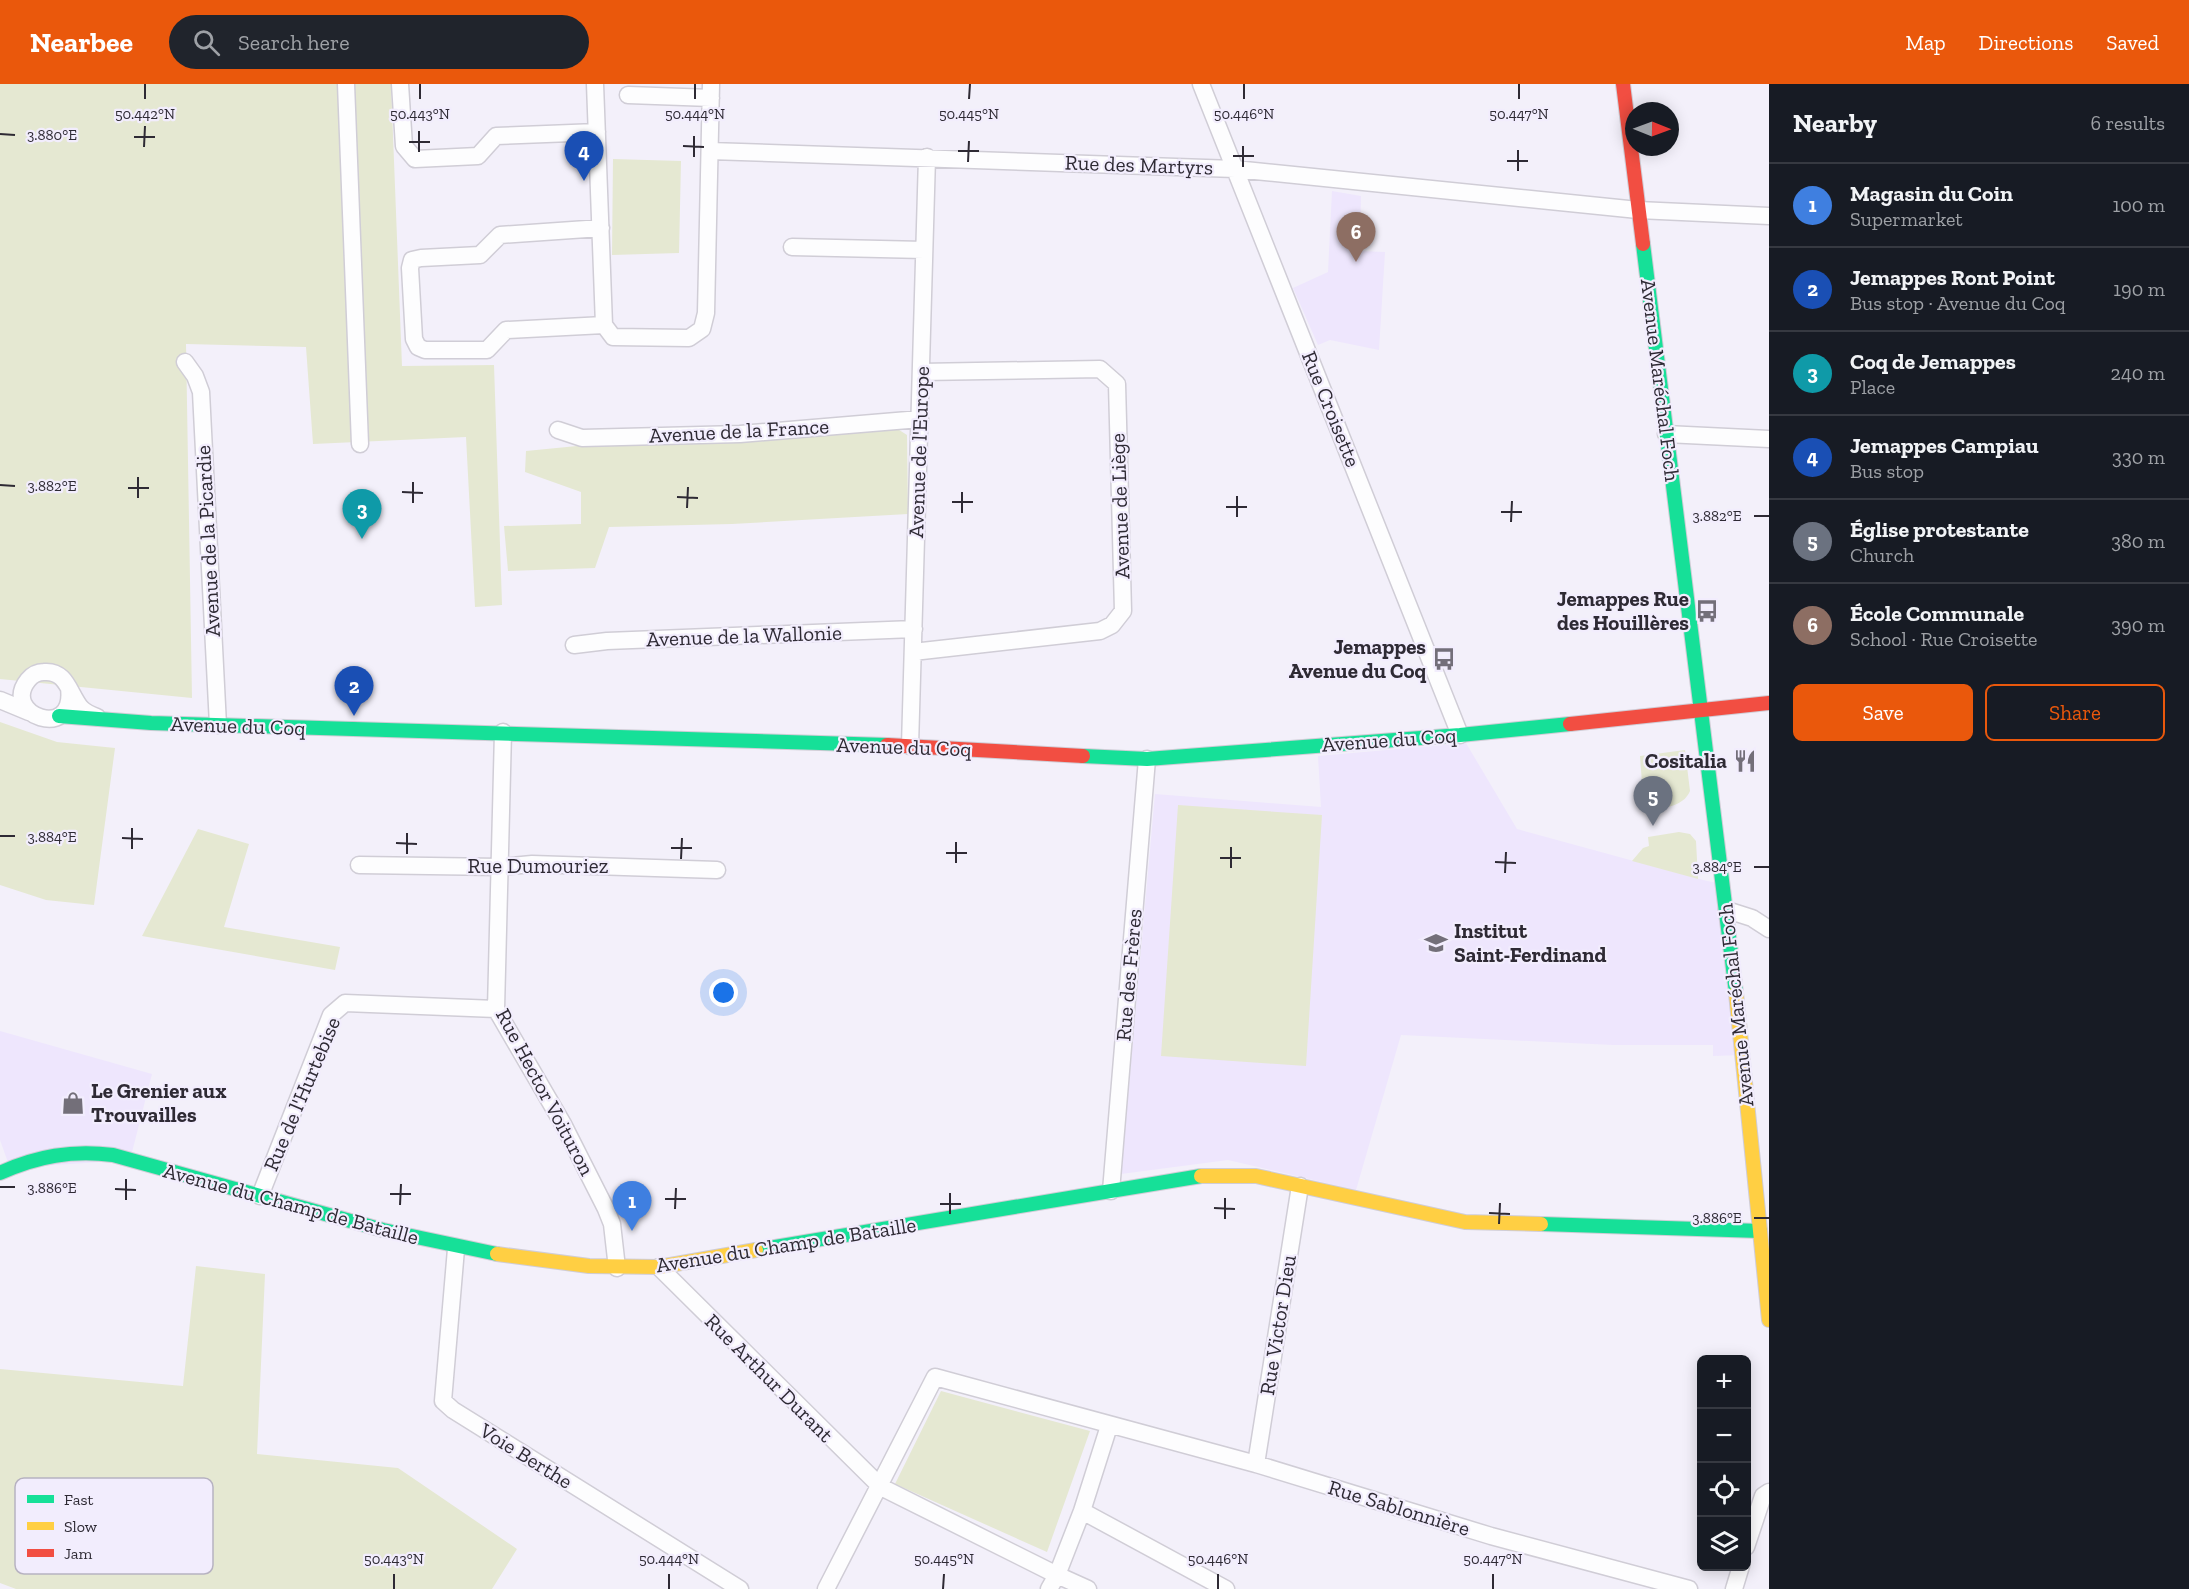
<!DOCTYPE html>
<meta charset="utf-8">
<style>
:root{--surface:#171b24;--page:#20242c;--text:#f1f3f6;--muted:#9ea1a6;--line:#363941;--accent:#ea580c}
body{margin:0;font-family:"Zilla Slab",serif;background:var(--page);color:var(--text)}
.controls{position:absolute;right:18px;bottom:18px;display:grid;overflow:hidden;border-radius:9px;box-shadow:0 3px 15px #0003}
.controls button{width:54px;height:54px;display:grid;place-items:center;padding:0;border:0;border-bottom:2px solid var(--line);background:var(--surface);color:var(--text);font:30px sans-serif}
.compass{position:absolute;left:1625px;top:18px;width:54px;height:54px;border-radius:50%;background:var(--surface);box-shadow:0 3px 15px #0003;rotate:91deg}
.you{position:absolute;left:724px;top:909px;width:21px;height:21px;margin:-15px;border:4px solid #fff;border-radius:50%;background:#1a73e8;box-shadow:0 0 0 9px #1a73e833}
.badge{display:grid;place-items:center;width:39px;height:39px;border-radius:50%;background:var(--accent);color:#fff;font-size:20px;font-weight:700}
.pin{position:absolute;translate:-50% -50px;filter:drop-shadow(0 2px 3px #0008)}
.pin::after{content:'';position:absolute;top:32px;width:21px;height:18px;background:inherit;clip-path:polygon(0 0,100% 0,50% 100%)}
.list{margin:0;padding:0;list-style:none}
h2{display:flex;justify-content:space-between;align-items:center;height:78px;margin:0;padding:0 24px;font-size:26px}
h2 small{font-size:20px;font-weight:400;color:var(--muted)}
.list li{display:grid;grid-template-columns:39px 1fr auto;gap:18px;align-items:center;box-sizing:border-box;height:84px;padding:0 24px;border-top:2px solid var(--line)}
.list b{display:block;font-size:22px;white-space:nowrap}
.list p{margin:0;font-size:20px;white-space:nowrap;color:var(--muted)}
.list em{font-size:20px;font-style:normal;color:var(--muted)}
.actions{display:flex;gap:12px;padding:18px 24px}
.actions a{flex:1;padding:14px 0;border:2px solid var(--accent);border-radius:9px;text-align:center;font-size:21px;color:var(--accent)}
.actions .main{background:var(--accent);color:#fff}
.icon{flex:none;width:33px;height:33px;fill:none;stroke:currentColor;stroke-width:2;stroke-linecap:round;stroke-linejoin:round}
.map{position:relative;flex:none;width:1769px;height:1505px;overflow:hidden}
header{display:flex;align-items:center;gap:36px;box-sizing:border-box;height:84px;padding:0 30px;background:var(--accent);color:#fff}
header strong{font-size:28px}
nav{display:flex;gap:33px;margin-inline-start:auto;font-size:21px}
.search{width:420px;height:54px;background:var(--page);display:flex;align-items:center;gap:15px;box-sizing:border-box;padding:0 21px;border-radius:33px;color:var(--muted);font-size:22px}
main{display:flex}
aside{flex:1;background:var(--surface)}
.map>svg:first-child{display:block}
.built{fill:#eee6fd}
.green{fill:#e5e8d2}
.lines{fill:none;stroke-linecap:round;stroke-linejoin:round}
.street-casing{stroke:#d0cdd6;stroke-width:19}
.fast-casing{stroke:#d0cdd6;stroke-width:16}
.slow-casing{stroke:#d0cdd6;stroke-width:16}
.jam-casing{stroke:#d0cdd6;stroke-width:16}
.street{stroke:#fdfdfe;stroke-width:16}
.fast{stroke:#16e098;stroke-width:14}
.slow{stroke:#ffcf43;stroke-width:14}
.jam{stroke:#f24e42;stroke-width:14}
.ticks{fill:none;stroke:#2e2a34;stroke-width:2}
.labels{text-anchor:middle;stroke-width:4.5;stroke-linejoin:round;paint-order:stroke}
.street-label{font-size:21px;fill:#2e2a34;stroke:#f2edfd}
.poi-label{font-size:21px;font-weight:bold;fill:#2e2a34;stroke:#f2edfd;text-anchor:end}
.key{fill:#f2edfd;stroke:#b7b2c1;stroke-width:1.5}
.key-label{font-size:16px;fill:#2e2a34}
.ticks-label{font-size:15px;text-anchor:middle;fill:#2e2a34;stroke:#f2edfd;stroke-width:4.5;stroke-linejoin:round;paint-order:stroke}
</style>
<header>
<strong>Nearbee</strong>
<div class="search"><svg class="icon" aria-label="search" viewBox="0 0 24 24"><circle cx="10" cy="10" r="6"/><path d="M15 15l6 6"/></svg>Search here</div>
<nav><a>Map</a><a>Directions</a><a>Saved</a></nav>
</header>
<main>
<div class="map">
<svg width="1769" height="1505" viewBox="0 0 1769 1505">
<rect width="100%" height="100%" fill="#f3f0fa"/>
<path class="built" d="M1332 107 1361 112 1360 167 1385 168 1379 266 1330 256 1318 261 1293 204 1328 188Z
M1466 659 1517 745 1707 797 1724 800 1742 971 1713 972V961H1613L1401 951 1356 1106 1228 1076 1121 1090 1155 710 1321 723 1318 672Z
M0 947 152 990 130 1076 10 1084 0 1056Z"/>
<path class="green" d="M0 0H391L402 282 494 281 502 521 475 523 466 353 313 360 306 263 186 260 192 614 0 595Z
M613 75 681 77 679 169 612 171Z
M896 344 907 351 908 430 732 440 609 443 595 484 508 487 504 442 581 440V408L525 388 526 367 577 362 730 359Z
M0 638 57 658 115 664 94 821 46 816 0 801Z
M1685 666 1690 707C1683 724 1661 724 1644 726L1640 672Z
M1178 721 1322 731 1306 982 1161 972Z
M198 745 249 760 224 843 340 863 335 886 142 852Z
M1679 748 1690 750 1696 757 1698 795 1632 777 1643 764 1649 762 1648 753Z
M196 1182 265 1190 257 1370 398 1384 517 1465 492 1505H16L0 1499V1285L183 1302Z
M941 1307 1090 1347 1047 1468 895 1400Z"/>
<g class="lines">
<g class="street-casing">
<path id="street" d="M346 0 360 360
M400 0 404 62 415 75 478 72 496 52 597 48
M595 0 604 241
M1201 0 1460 651
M628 11 711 14
M710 67 1235 85 1638 126 1769 132
M601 144 500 151 480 171 421 174 412 176 410 184 414 255 418 263 425 266H487L506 246 604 241
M792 163 924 166
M604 241 613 253 689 254 702 245 706 229 711 0
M185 278 195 292 201 308 218 641
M558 346 582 354 740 350 920 335
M1666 350 1769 355
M574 561 607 557 914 545
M913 568 1100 547 1112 541 1123 527 1117 300 1100 285 921 288
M69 604C76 658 0 631 28 596 32 591 38 588 44 588 67 586 69 610 81 624 85 628 91 631 97 633
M0 616 29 628
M503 648 496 925 563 1040 606 1125 612 1140 617 1184
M910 662 927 73
M359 781 500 783 532 780 717 786
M1727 826 1752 834 1769 845
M1111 1107 1147 675
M260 1112 331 931 345 919 496 925
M456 1165 443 1317 453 1326 740 1505
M659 1183 881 1403 1057 1491 1082 1427 1109 1342
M1256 1380 1300 1102
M1082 1427 1226 1505
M1746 1463 1763 1412 1769 1408
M826 1505 935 1293 1256 1380 1491 1452 1689 1505
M1049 1505 1057 1491 1088 1505
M1734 1505 1741 1482"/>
</g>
<g class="fast-casing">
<path id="fast" d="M1643 160 1736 909
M59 632 151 639 887 661
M1083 672 1147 675 1460 651 1570 640
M0 1089C37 1072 72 1066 113 1071L383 1146 497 1170
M1541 1140 1760 1147
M756 1166 1201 1092"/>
</g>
<g class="slow-casing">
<path id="slow" d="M1736 909 1769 1236
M1201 1092H1256L1465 1138 1541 1140
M497 1170 589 1182 659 1183 756 1166"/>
</g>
<g class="jam-casing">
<path id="jam" d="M1623 0 1643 160
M1570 640 1769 619
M887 661 1083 672"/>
</g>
<use href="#street" class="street"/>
<use href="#fast" class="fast"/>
<use href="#slow" class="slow"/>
<use href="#jam" class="jam"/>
</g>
<path class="ticks" d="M145 15V0M420 15V0M695 15V0M969 15 970 0M1244 15V0M1519 15V0M0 50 15 51M134 53H155M409 58H430M683 62 704 63M144 63 145 42M958 67H979M419 68V47M1233 72H1254M694 73V52M1507 77H1528M968 78 969 57M1243 83V62M1518 87V66M0 401 15 402M128 404H149M402 408 423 409M677 413 698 414M138 414V393M952 418H973M413 419V398M1226 423H1247M687 424 688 403M1501 428H1522M962 429V408M1754 432H1769M1237 433V412M1511 438 1512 417M0 752H15M122 754 143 755M396 759 417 760M671 764H692M132 765V744M946 769H967M407 770V749M1220 774H1241M681 775 682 754M1495 778 1516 779M956 779V758M1754 783H1769M1231 784V763M1505 789 1506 768M0 1103H15M115 1105 136 1106M390 1110H411M665 1115H686M126 1116V1095M940 1120H961M400 1121 401 1100M1214 1124 1235 1125M675 1125 676 1104M1489 1129 1510 1130M950 1130V1109M1754 1134H1769M1225 1135V1114M1499 1140 1500 1119M394 1505V1490M669 1505V1490M943 1505 944 1490M1218 1505V1490M1493 1505V1490"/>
<defs>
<g id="bus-bare" transform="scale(1.8)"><path d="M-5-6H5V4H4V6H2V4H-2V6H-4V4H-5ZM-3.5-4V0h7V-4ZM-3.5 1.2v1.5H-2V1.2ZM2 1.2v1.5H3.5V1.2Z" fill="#736f79" stroke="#f2edfd" stroke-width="2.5" paint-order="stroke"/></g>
<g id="restaurant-bare" transform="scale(1.8)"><path d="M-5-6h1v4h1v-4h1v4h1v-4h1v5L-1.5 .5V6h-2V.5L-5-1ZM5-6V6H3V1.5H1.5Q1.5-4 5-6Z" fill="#736f79" stroke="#f2edfd" stroke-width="2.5" paint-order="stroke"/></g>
<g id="school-bare" transform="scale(1.8)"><path d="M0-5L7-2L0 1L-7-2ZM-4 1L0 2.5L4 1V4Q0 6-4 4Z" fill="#736f79" stroke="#f2edfd" stroke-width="2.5" paint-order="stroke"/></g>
<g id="shop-bare" transform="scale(1.8)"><path d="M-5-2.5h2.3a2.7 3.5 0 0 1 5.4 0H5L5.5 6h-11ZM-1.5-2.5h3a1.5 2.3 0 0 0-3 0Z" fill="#736f79" stroke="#f2edfd" stroke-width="2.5" paint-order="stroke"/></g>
</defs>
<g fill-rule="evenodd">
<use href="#bus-bare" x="1707" y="527"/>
<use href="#bus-bare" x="1444" y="575"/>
<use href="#restaurant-bare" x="1745" y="677"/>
<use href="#school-bare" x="1436" y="859"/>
<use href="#shop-bare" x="73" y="1019"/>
</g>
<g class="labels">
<g class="street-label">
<text transform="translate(1139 81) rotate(2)" y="7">Rue des Martyrs</text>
<text transform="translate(1660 296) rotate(83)" y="7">Avenue Maréchal Foch</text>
<text transform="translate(1331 325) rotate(68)" y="7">Rue Croisette</text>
<text transform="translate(739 347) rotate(-3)" y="7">Avenue de la France</text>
<text transform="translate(919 368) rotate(-88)" y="7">Avenue de l'Europe</text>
<text transform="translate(1120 422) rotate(-92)" y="7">Avenue de Liège</text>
<text transform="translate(208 457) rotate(-93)" y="7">Avenue de la Picardie</text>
<text transform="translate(744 552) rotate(-2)" y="7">Avenue de la Wallonie</text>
<text transform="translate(238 642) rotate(2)" y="7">Avenue du Coq</text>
<text transform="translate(1389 656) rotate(-4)" y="7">Avenue du Coq</text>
<text transform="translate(904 663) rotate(2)" y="7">Avenue du Coq</text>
<text x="538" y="789">Rue Dumouriez</text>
<text transform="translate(1129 891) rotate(-85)" y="7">Rue des Frères</text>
<text transform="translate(1736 921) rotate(-96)" y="7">Avenue Maréchal Foch</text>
<text transform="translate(545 1008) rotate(62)" y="7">Rue Hector Voituron</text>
<text transform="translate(302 1010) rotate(-67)" y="7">Rue de l'Hurtebise</text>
<text transform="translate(291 1120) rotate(15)" y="7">Avenue du Champ de Bataille</text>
<text transform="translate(786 1161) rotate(-9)" y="7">Avenue du Champ de Bataille</text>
<text transform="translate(1278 1241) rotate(-81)" y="7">Rue Victor Dieu</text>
<text transform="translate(769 1294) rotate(45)" y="7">Rue Arthur Durant</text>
<text transform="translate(526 1372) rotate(32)" y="7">Voie Berthe</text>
<text transform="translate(1399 1424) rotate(17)" y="7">Rue Sablonnière</text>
</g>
<g class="poi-label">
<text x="1689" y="522">Jemappes Rue<tspan x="1689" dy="24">des Houillères</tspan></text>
<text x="1426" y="570">Jemappes<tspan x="1426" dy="24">Avenue du Coq</tspan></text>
<text x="1727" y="684">Cositalia</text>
<text x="1454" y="854" text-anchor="start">Institut<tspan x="1454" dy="24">Saint-Ferdinand</tspan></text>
<text x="91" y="1014" text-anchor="start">Le Grenier aux<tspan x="91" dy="24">Trouvailles</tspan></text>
</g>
</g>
<rect x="15" y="1394" width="198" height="96" rx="9" class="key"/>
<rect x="27" y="1411" width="27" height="8" fill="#16e098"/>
<rect x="27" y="1438" width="27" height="8" fill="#ffcf43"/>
<rect x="27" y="1465" width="27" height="8" fill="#f24e42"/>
<g class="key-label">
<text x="64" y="1421">Fast</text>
<text x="64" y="1448">Slow</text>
<text x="64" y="1475">Jam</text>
</g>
<g class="ticks-label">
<text x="145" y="35">50.442°N</text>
<text x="420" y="35">50.443°N</text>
<text x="695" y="35">50.444°N</text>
<text x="969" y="35">50.445°N</text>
<text x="1244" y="35">50.446°N</text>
<text x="1519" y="35">50.447°N</text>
<text x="52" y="56">3.880°E</text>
<text x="52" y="407">3.882°E</text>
<text x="1717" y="437">3.882°E</text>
<text x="52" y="758">3.884°E</text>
<text x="1717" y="788">3.884°E</text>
<text x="52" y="1109">3.886°E</text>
<text x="1717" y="1139">3.886°E</text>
<text x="394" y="1480">50.443°N</text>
<text x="669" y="1480">50.444°N</text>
<text x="944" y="1480">50.445°N</text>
<text x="1218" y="1480">50.446°N</text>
<text x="1493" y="1480">50.447°N</text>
</g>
</svg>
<div class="controls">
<button>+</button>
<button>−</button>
<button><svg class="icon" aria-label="locate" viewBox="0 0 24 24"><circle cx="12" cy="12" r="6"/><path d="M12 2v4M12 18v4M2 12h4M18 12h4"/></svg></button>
<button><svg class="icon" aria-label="layers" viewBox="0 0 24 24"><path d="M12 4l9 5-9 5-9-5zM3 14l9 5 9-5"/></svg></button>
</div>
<svg class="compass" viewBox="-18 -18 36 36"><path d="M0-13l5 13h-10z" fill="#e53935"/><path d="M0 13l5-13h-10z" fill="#9ea1a6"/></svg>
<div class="you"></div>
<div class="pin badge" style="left:632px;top:1147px;background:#3f7fe0">1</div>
<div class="pin badge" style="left:354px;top:632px;background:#1a4fb4">2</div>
<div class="pin badge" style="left:362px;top:455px;background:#0f9aa8">3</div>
<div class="pin badge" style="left:584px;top:97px;background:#1a4fb4">4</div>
<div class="pin badge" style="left:1653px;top:742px;background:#6b7280">5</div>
<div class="pin badge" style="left:1356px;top:178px;background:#8d6e63">6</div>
</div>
<aside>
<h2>Nearby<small>6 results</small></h2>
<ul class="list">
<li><span class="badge" style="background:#3f7fe0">1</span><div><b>Magasin du Coin</b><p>Supermarket</p></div><em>100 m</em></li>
<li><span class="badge" style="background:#1a4fb4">2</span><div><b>Jemappes Ront Point</b><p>Bus stop · Avenue du Coq</p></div><em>190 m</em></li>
<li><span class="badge" style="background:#0f9aa8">3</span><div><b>Coq de Jemappes</b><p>Place</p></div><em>240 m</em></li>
<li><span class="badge" style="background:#1a4fb4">4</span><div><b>Jemappes Campiau</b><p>Bus stop</p></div><em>330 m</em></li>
<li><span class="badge" style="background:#6b7280">5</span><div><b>Église protestante</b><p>Church</p></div><em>380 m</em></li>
<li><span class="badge" style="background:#8d6e63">6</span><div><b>École Communale</b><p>School · Rue Croisette</p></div><em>390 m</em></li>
</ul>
<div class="actions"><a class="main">Save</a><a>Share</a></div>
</aside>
</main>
